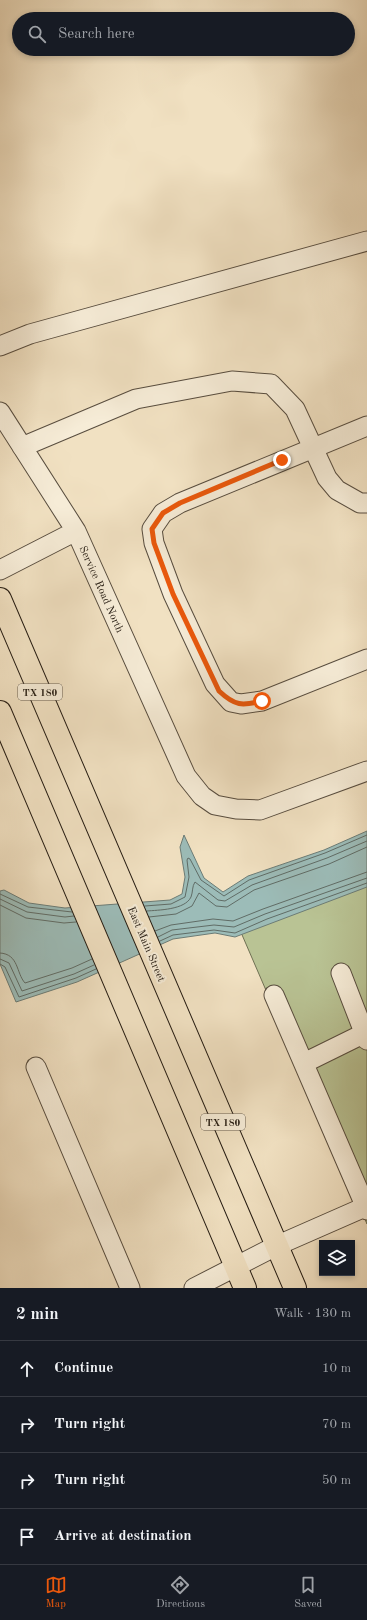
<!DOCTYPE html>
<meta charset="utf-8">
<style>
:root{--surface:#171b24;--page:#20242c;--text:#f1f3f6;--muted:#9ea1a6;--line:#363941;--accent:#ea580c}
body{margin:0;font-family:"Old Standard TT",serif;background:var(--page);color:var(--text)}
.controls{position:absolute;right:12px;bottom:12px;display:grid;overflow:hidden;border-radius:0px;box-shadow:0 2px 6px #0003}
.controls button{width:36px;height:36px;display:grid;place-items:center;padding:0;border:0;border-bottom:1px solid var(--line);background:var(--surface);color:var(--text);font:20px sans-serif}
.stop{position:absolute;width:12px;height:12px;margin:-9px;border:3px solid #ea580c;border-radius:50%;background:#fff}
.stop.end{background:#ea580c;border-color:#fff;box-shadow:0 1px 4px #0008}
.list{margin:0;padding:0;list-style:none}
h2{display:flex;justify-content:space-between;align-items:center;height:52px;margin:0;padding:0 16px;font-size:17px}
h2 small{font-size:13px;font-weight:400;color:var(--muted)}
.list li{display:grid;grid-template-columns:26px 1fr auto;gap:12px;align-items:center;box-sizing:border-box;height:56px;padding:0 16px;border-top:1px solid var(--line)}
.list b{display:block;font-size:15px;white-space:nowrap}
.list em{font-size:13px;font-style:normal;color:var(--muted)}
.icon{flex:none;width:22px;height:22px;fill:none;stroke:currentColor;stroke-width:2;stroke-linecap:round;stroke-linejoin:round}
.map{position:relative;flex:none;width:367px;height:1288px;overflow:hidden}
.search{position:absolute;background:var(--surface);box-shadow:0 2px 6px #0003;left:12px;right:12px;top:12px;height:44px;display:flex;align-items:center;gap:10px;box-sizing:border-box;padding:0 14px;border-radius:22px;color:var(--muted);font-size:15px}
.sheet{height:276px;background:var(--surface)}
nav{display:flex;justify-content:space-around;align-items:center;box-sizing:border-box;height:56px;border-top:1px solid var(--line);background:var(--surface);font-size:11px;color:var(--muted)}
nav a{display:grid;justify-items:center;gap:2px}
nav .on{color:var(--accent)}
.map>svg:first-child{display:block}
.green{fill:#b9c394;stroke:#6f7054}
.water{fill:#9cbcb8;stroke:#6c7c76}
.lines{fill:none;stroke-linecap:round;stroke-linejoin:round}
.shore{stroke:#606c66;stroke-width:1}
.minor-casing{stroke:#584d3f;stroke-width:21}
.major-casing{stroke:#251c13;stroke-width:24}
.minor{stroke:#f6ecd7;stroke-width:19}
.major{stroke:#f1e1c2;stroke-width:22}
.route{stroke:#ea580c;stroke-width:5}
.labels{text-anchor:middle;stroke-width:4;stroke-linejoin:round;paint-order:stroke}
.shield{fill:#f6ecd7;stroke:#645a4e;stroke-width:1}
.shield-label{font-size:10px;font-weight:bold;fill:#251c13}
.street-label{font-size:11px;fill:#251c13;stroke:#f6ecd7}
</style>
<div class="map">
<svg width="367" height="1288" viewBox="0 0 367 1288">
<rect width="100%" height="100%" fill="#f1e1c2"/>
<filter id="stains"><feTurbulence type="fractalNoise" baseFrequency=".005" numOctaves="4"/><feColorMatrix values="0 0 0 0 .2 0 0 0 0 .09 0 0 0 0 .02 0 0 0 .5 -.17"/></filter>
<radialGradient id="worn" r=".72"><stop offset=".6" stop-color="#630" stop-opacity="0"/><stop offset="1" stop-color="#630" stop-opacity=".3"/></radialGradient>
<path class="green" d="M367 853V1224L230 907Z"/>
<path class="water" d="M367 831V887L235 937 215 933 173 939 77 982 16 1002 0 964V891L4 890 29 903 65 908 170 900 182 894 185 877 180 847 184 835 204 878 223 892 248 876 324 850Z"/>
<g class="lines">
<path class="shore" d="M0 894 28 907 72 912
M0 899 27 912 65 917 74 916
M0 905 26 918 64 923 76 922
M145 906 171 904 185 897 189 877 187 860 188 858 190 859 201 880 224 896 249 880 325 853 367 835
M147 911C158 910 185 910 191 897 193 892 192 886 195 882L218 900 225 901 252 885 327 858 367 841
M149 917 176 914 192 906 199 893 216 906 227 907 254 890 329 864 367 847
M155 931 171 925 213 919 233 921 263 909 367 872
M158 937 172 930 214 925 234 927 265 914 367 878
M160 941 173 935 214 930 235 933 267 919 367 883
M0 953C19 954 16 973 25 983L72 968 92 959
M0 959 9 963 22 991 74 974 94 965
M0 964 5 967 19 997 76 978 96 969"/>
<g class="minor-casing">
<path id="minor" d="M0 346 30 334 367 241
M0 412 76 531 186 776 202 796 215 805 236 809 260 810 367 771
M367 426 180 503 163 513 152 529 154 543 173 594 215 684 231 702 241 704 262 701 367 659
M22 447 136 399 232 381 271 384 295 409 327 478 337 490 360 503H367
M0 570 76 531
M341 973 367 1040
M274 995 367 1210
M304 1063 367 1032
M36 1067 130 1288
M194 1288 276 1246 367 1206"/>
</g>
<g class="major-casing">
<path id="major" d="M0 599 295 1288
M0 712 245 1288"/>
</g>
<use href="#minor" class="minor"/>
<use href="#major" class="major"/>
</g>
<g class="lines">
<path class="route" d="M262 701C242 706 235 706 219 691L173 594 154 543 152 529 163 513 180 503 282 460"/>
</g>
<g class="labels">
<g class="shield">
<rect x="18" y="684" width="44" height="16" rx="3"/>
<rect x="201" y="1114" width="44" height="16" rx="3"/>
</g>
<g class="shield-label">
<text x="40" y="696">TX 180</text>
<text x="223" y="1126">TX 180</text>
</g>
<g class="street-label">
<text transform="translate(102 589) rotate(66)" y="4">Service Road North</text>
<text transform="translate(147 944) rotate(67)" y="4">East Main Street</text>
</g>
</g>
<rect width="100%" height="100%" filter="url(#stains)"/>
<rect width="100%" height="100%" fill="url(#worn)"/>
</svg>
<div class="controls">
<button><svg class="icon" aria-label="layers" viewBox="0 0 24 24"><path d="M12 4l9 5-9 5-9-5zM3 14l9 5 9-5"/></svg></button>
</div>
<div class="stop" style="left:262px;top:701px"></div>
<div class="stop end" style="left:282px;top:460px"></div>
<div class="search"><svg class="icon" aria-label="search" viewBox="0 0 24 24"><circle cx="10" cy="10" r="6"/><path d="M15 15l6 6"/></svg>Search here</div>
</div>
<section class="sheet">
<h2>2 min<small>Walk · 130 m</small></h2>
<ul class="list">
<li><svg class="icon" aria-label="ahead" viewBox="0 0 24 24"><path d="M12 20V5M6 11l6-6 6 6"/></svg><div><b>Continue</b></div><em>10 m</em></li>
<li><svg class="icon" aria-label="right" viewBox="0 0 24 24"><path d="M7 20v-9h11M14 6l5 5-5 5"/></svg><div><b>Turn right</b></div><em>70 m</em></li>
<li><svg class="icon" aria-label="right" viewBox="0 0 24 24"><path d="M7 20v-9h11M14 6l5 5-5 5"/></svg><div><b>Turn right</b></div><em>50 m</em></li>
<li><svg class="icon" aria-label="arrive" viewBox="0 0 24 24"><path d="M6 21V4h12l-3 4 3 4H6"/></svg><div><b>Arrive at destination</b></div></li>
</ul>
</section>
<nav>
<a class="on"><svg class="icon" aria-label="map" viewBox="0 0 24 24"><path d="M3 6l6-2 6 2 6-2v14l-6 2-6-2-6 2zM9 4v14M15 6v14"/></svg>Map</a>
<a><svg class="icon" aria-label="directions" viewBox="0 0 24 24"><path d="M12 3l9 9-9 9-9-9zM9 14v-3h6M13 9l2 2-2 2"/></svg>Directions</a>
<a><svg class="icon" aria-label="saved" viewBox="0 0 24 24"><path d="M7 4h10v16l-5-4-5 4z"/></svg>Saved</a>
</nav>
